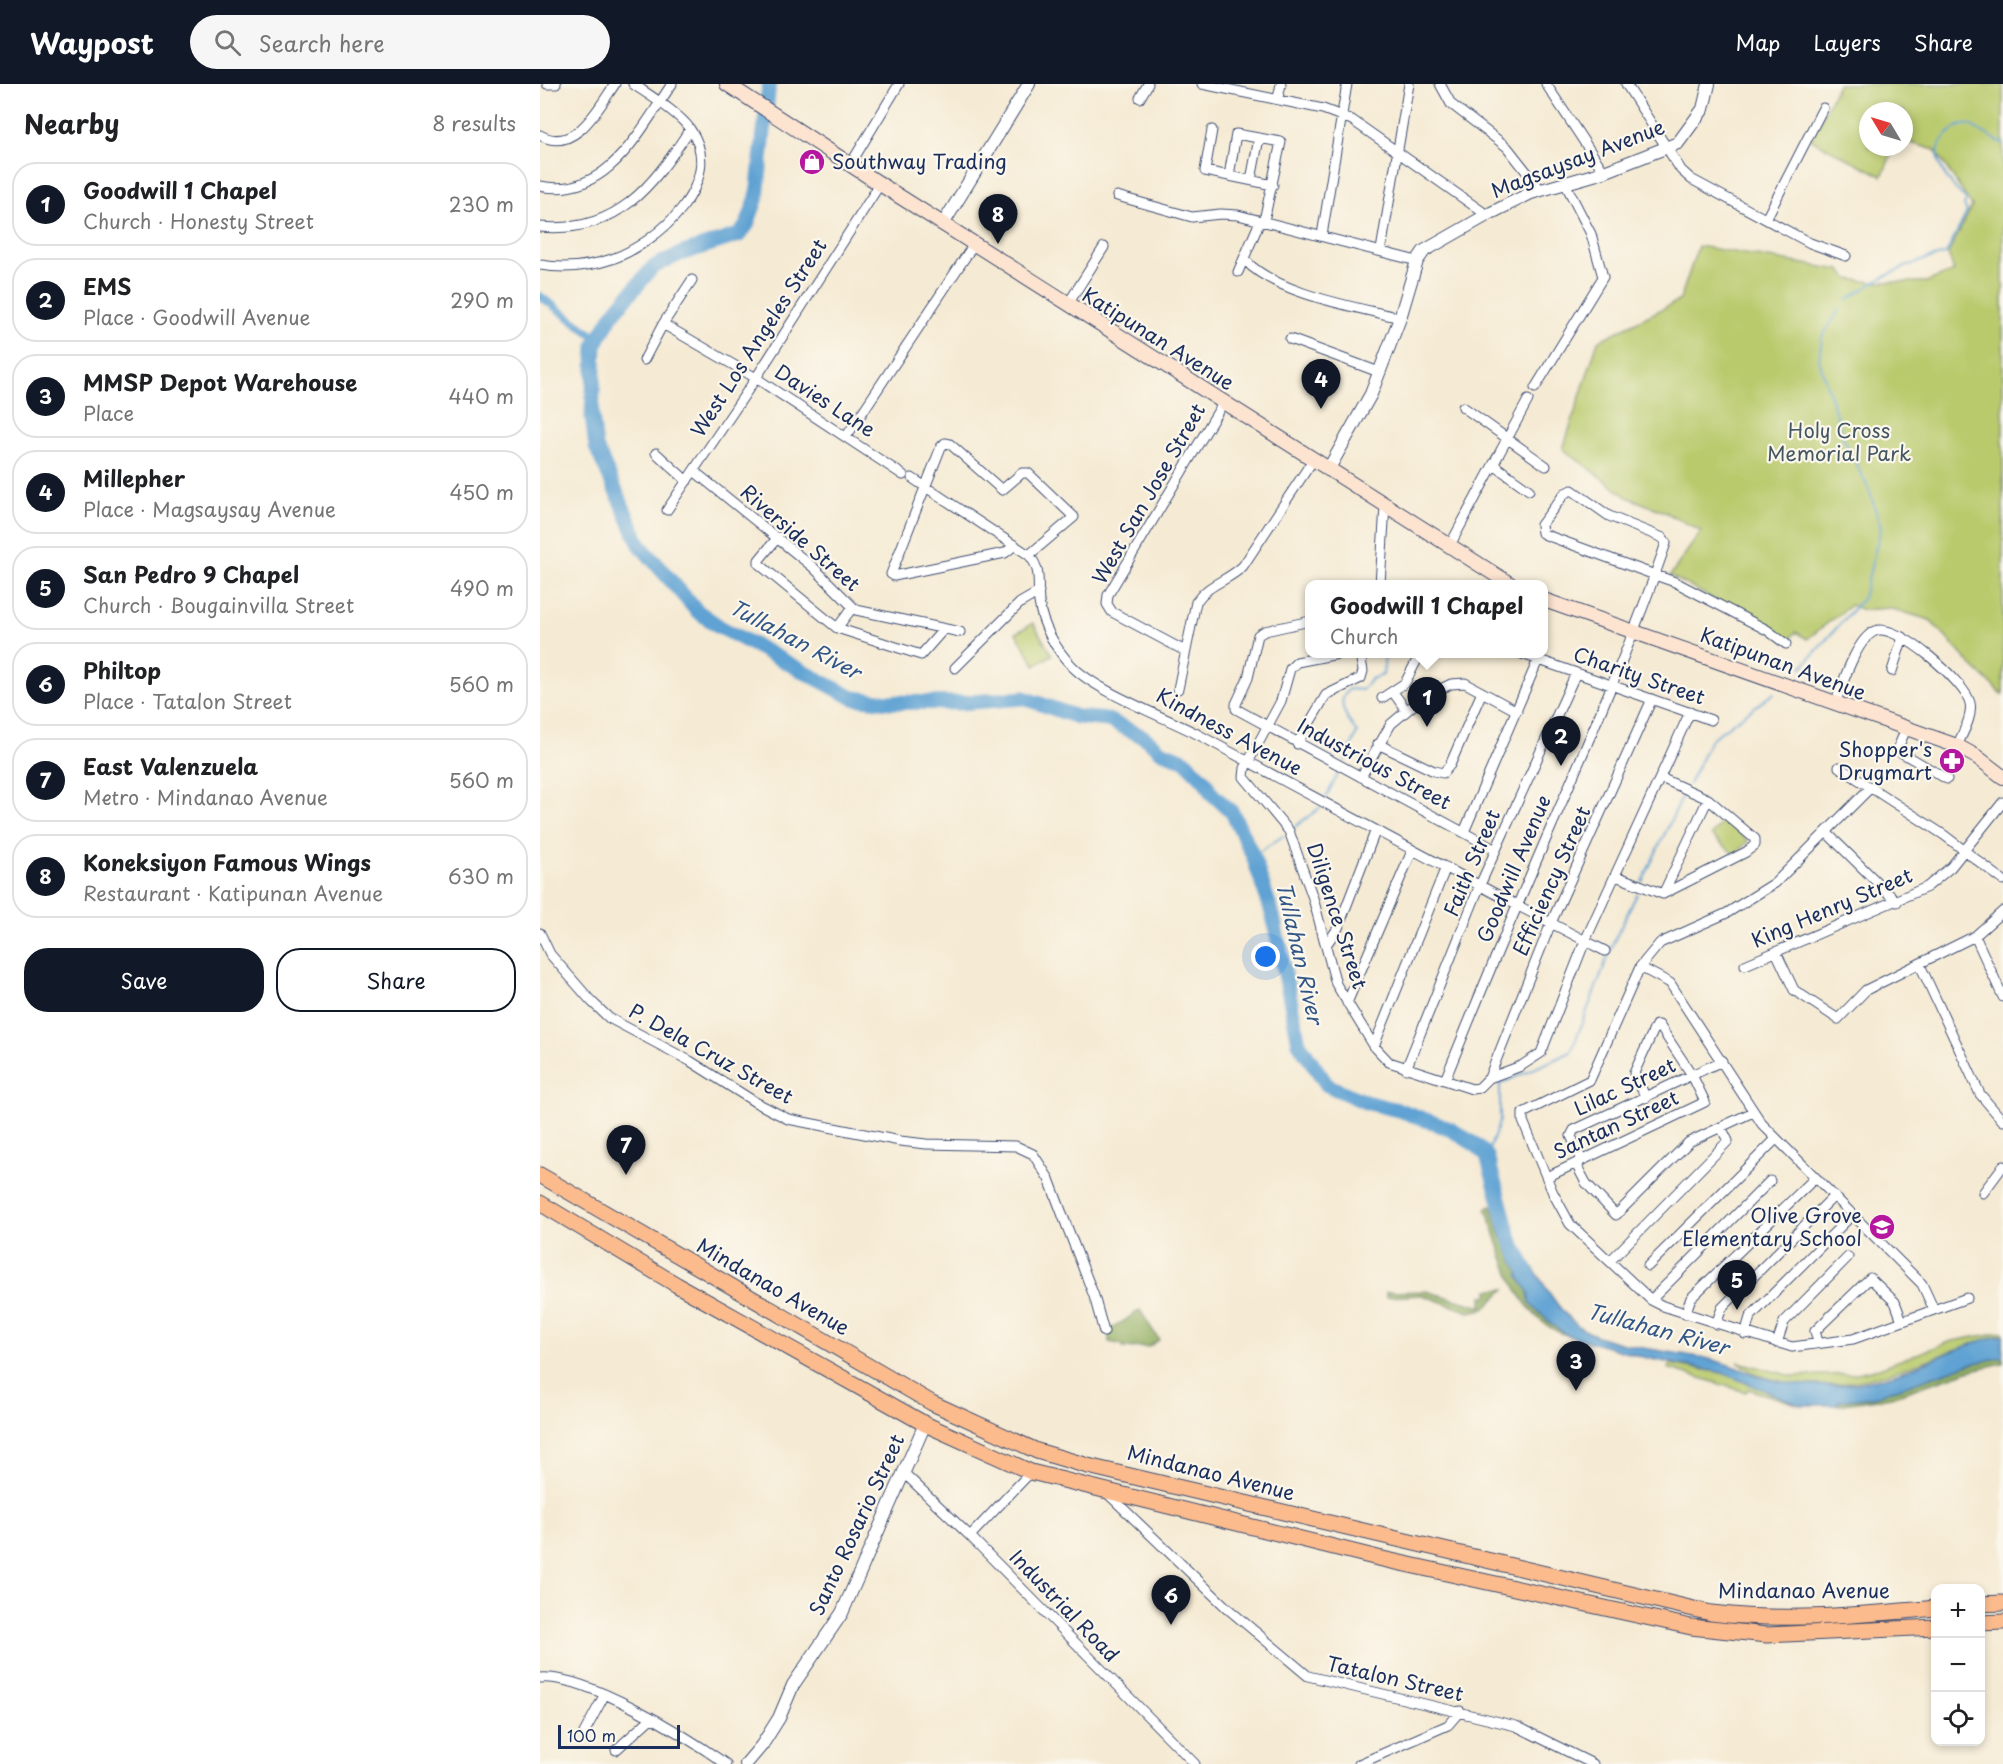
<!DOCTYPE html>
<meta charset="utf-8">
<style>
:root{--surface:#fff;--page:#f6f6f6;--text:#202124;--muted:#757577;--line:#e0e0e0;--accent:#111827}
body{margin:0;font-family:"Playpen Sans",sans-serif;background:var(--page);color:var(--text)}
.controls{position:absolute;right:18px;bottom:18px;display:grid;overflow:hidden;border-radius:12px;box-shadow:0 3px 9px #0003}
.controls button{width:54px;height:54px;display:grid;place-items:center;padding:0;border:0;border-bottom:2px solid var(--line);background:var(--surface);color:var(--text);font:30px sans-serif}
.compass{position:absolute;left:1319px;top:18px;width:54px;height:54px;border-radius:50%;background:var(--surface);box-shadow:0 3px 9px #0003;rotate:308deg}
.scale{position:absolute;left:18px;bottom:15px;width:122px;box-sizing:border-box;padding-left:6px;border:3px solid #1b2f5e;border-top:0;font-size:16px;line-height:21px;white-space:nowrap;color:#1b2f5e;-webkit-text-stroke:4px #fbf7ec;paint-order:stroke}
.you{position:absolute;left:726px;top:873px;width:21px;height:21px;margin:-15px;border:4px solid #fff;border-radius:50%;background:#1a73e8;box-shadow:0 0 0 9px #1a73e833}
.badge{display:grid;place-items:center;width:39px;height:39px;border-radius:50%;background:var(--accent);color:#fff;font-size:20px;font-weight:700}
.pin{position:absolute;translate:-50% -50px;filter:drop-shadow(0 2px 3px #0008)}
.pin::after{content:'';position:absolute;top:32px;width:21px;height:18px;background:inherit;clip-path:polygon(0 0,100% 0,50% 100%)}
.popup{position:absolute;left:765px;top:496px;width:243px;height:78px;box-sizing:border-box;display:grid;place-content:center;border-radius:12px;background:var(--surface);filter:drop-shadow(0 2px 4px #0005);font-size:20px;white-space:nowrap;color:var(--muted)}
.popup b{font-size:22px;color:var(--text)}
.popup::after{content:'';position:absolute;left:50%;top:100%;margin-left:-12px;border:12px solid transparent;border-top-color:var(--surface)}
.list{margin:0;padding:0;list-style:none}
h2{display:flex;justify-content:space-between;align-items:center;height:78px;margin:0;padding:0 24px;font-size:26px}
h2 small{font-size:20px;font-weight:400;color:var(--muted)}
.list li{display:grid;grid-template-columns:39px 1fr auto;gap:18px;align-items:center;box-sizing:border-box;height:84px;margin:0 12px 12px;padding:0 12px;border:2px solid var(--line);border-radius:24px}
.list b{display:block;font-size:22px;white-space:nowrap}
.list p{margin:0;font-size:20px;white-space:nowrap;color:var(--muted)}
.list em{font-size:20px;font-style:normal;color:var(--muted)}
.actions{display:flex;gap:12px;padding:18px 24px}
.actions a{flex:1;padding:14px 0;border:2px solid var(--accent);border-radius:24px;text-align:center;font-size:21px;color:var(--accent)}
.actions .main{background:var(--accent);color:#fff}
.icon{flex:none;width:33px;height:33px;fill:none;stroke:currentColor;stroke-width:2;stroke-linecap:round;stroke-linejoin:round}
.map{position:relative;flex:none;width:1463px;height:1680px;overflow:hidden}
header{display:flex;align-items:center;gap:36px;box-sizing:border-box;height:84px;padding:0 30px;background:var(--accent);color:#fff}
header strong{font-size:28px}
nav{display:flex;gap:33px;margin-inline-start:auto;font-size:21px}
.search{width:420px;height:54px;background:var(--page);display:flex;align-items:center;gap:15px;box-sizing:border-box;padding:0 21px;border-radius:33px;color:var(--muted);font-size:22px}
main{display:flex}
aside{flex:1;background:var(--surface)}
.map>svg:first-child{display:block}
.green{fill:#b9ca6d;stroke:#6a7c66;stroke-width:1.5}
.forest{fill:#92ae60;stroke:#566e5f;stroke-width:1.5}
.water{fill:#5ea2d3;stroke:#3c6898;stroke-width:1.5}
.lines{fill:none;stroke-linecap:round;stroke-linejoin:round}
.stream{stroke:#5ea2d3;stroke-width:2}
.canal{stroke:#5ea2d3;stroke-width:8}
.river{stroke:#5ea2d3;stroke-width:15}
.minor-casing{stroke:#3c4b70;stroke-width:11}
.tertiary-casing{stroke:#3c4b70;stroke-width:14}
.secondary-casing{stroke:#3c4b70;stroke-width:16}
.primary-casing{stroke:#3c4b70;stroke-width:17}
.minor{stroke:#fff;stroke-width:9}
.tertiary{stroke:#fff;stroke-width:12}
.secondary{stroke:#fde4d1;stroke-width:14}
.primary{stroke:#fbbb8d;stroke-width:15}
.labels{text-anchor:middle;stroke-width:4.5;stroke-linejoin:round;paint-order:stroke}
.street-label{font-size:20px;fill:#1b2f5e;stroke:#fbf7ec}
.poi-label{font-size:20px;fill:#1b2f5e;stroke:#fbf7ec;text-anchor:end}
.park-label{font-size:20px;fill:#425662;stroke:#fbf7ec}
.water-label{font-size:21px;font-style:italic;fill:#325787;stroke:#fbf7ec}
</style>
<header>
<strong>Waypost</strong>
<div class="search"><svg class="icon" aria-label="search" viewBox="0 0 24 24"><circle cx="10" cy="10" r="6"/><path d="M15 15l6 6"/></svg>Search here</div>
<nav><a>Map</a><a>Layers</a><a>Share</a></nav>
</header>
<main>
<aside>
<h2>Nearby<small>8 results</small></h2>
<ul class="list">
<li><span class="badge">1</span><div><b>Goodwill 1 Chapel</b><p>Church · Honesty Street</p></div><em>230 m</em></li>
<li><span class="badge">2</span><div><b>EMS</b><p>Place · Goodwill Avenue</p></div><em>290 m</em></li>
<li><span class="badge">3</span><div><b>MMSP Depot Warehouse</b><p>Place</p></div><em>440 m</em></li>
<li><span class="badge">4</span><div><b>Millepher</b><p>Place · Magsaysay Avenue</p></div><em>450 m</em></li>
<li><span class="badge">5</span><div><b>San Pedro 9 Chapel</b><p>Church · Bougainvilla Street</p></div><em>490 m</em></li>
<li><span class="badge">6</span><div><b>Philtop</b><p>Place · Tatalon Street</p></div><em>560 m</em></li>
<li><span class="badge">7</span><div><b>East Valenzuela</b><p>Metro · Mindanao Avenue</p></div><em>560 m</em></li>
<li><span class="badge">8</span><div><b>Koneksiyon Famous Wings</b><p>Restaurant · Katipunan Avenue</p></div><em>630 m</em></li>
</ul>
<div class="actions"><a class="main">Save</a><a>Share</a></div>
</aside>
<div class="map">
<svg width="1463" height="1680" viewBox="0 0 1463 1680">
<rect width="100%" height="100%" fill="#fbf7ec"/>
<filter id="ink" filterUnits="userSpaceOnUse"><feTurbulence type="fractalNoise" baseFrequency=".0167" numOctaves="2"/><feDisplacementMap in="SourceGraphic" scale="12" xChannelSelector="R" yChannelSelector="G"/><feConvolveMatrix kernelMatrix="1 2 1 2 8 2 1 2 1" color-interpolation-filters="sRGB"/></filter>
<filter id="wash" filterUnits="userSpaceOnUse"><feTurbulence type="fractalNoise" baseFrequency=".008" numOctaves="4" result="noise"/><feDisplacementMap in="SourceGraphic" scale="24" xChannelSelector="R" yChannelSelector="G"/><feGaussianBlur stdDeviation="1.35" result="paint"/><feColorMatrix in="noise" values="0 0 0 0 0 0 0 0 0 0 0 0 0 0 0 0 0 1.4 0 .05"/><feComposite in="paint" operator="in"/></filter>
<g filter="url(#wash)">
<rect width="100%" height="100%" fill="#f5ead3"/>
<path class="green" d="M1298 0H1463V611L1431 581 1390 536 1349 524 1323 526 1311 521 1267 555 1256 548 1250 555 1130 492 1161 447 1125 428 1087 413 1023 365 1058 257 1140 216 1158 162 1300 186 1309 195 1333 198H1386L1414 187 1408 170 1432 122 1395 66 1364 57V27H1328V63H1355L1342 92 1271 56Z
M493 539 512 571 495 581 476 549Z
M1184 736 1208 757 1195 771 1171 751Z
M1463 1248V1251C1390 1269 1326 1312 1249 1299 1230 1295 1213 1292 1198 1278L1252 1292 1312 1290 1339 1284 1412 1257Z
M1130 1280 1183 1289 1260 1321 1208 1305 1206 1308 1128 1284Z"/>
<path class="forest" d="M952 1122 960 1149 988 1208 990 1219 1011 1240 1029 1252C975 1236 963 1170 946 1124Z
M965 1205 944 1225 929 1228 882 1211 846 1213V1208L886 1207 942 1223V1212H948V1206Z
M600 1226 619 1256 608 1263 583 1264V1261L569 1258V1247Z
M1463 1273V1279L1428 1287 1351 1313 1298 1321 1297 1317 1333 1313 1426 1281Z"/>
<path class="water" d="M990 1179C1004 1200 1020 1230 1041 1244 1071 1263 1130 1267 1165 1274 1186 1278 1205 1288 1225 1294 1258 1303 1291 1304 1325 1298 1373 1289 1415 1261 1463 1251V1273L1426 1281 1333 1313 1298 1317V1321H1260L1183 1289 1106 1274 1029 1252 1011 1240 990 1219 988 1208 978 1191Z"/>
<g class="lines">
<path class="stream" d="M1307 216C1338 194 1369 178 1406 170L1427 128 1424 121 1427 116C1408 99 1384 71 1409 49 1415 43 1422 40 1430 41L1463 60
M1262 583 1323 514 1341 444 1329 406 1303 353 1279 276 1282 253 1299 226
M805 677 817 649C808 635 794 619 809 605L822 606 831 595 843 591 845 570
M1149 700 1171 655 1234 609
M786 713 799 688
M752 745 781 723
M713 772 743 752
M1102 798 1143 711
M947 1072 960 1036V1000L1031 968 1074 857 1097 810"/>
<path class="canal" d="M0 212 58 255"/>
<path class="river" d="M229 0 217 113 207 141 199 151 140 170 113 183 72 231 55 261 52 332 56 363 100 461 157 527 180 543 313 614 350 618 419 619 484 614 537 633 568 636 604 653 621 667 644 676 665 697 671 709 692 728 713 772 733 832 759 959 787 1001 825 1018 862 1027 910 1045 936 1061 947 1072 970 1154 995 1203"/>
</g>
</g>
<g filter="url(#ink)">
<g class="lines">
<g class="minor-casing">
<path id="minor" d="M7 0H16
M662 0 783 25 812 36 947 131
M900 0 911 20 967 63 1001 106
M1006 0 1064 88
M1086 0 1141 86 1151 95 1270 159 1306 172
M600 14 608 0
M738 14 741 0
M672 46 665 87 733 101
M0 51C35 71 59 23 75 0
M310 81 359 0
M689 92 696 50 741 58 725 132 718 142 698 188
M711 96 719 54
M0 102C67 116 100 46 132 0
M577 112 652 133 681 130 698 131 877 177
M1226 135 1283 24
M0 143C77 150 112 103 150 45
M782 151 807 0
M841 166 869 0
M705 176C736 210 816 223 860 234
M0 181C25 185 48 183 72 175 117 159 188 98 150 45 139 29 109 11 93 0
M528 220 564 163
M123 240 216 294 363 391
M750 255 839 288
M104 276 123 240 152 196
M995 304 1063 193 1051 150 1026 101
M923 323 1006 382
M306 353 434 160
M116 369 147 397
M954 381 989 406
M154 387 274 484 316 526 420 548
M372 394 489 471C502 486 497 499 499 518 502 541 516 566 532 582 557 608 625 633 659 651 794 724 929 797 1065 867
M127 426 216 294 340 100
M238 453 219 476V480L297 544 381 571 403 546
M475 461 465 469 354 492 351 490 401 363 405 359 410 360 462 406 482 389H488L534 433 489 471
M909 463 988 316
M840 500 845 422
M770 537 725 547 718 551 708 594 696 620V625L956 766
M297 544 313 523
M645 567 572 528 567 520 568 511 683 319
M798 570 757 578 750 585 741 617 705 684 704 693 749 747 773 814 796 900 834 962 849 978 932 1005 939 1004 949 994 981 982 1001 969 1045 857 1150 628
M982 570 1171 636
M415 584 480 519 499 508
M1352 587 1363 553
M638 605 656 518C669 499 688 497 703 482L773 376
M853 608 866 626
M842 614 865 599 880 570
M1295 620C1302 602 1316 555 1335 547 1357 538 1426 599 1430 619 1433 633 1422 650 1417 662
M1366 645 1357 666 1407 695
M757 660 786 611 821 594 823 587 820 570
M838 660 894 687 903 689 910 681 942 608
M1299 683 1404 751 1463 796
M821 693 851 640 882 614 911 600 925 599 977 627
M1330 704 1235 799 1187 829 1120 859 1100 883 1050 996 983 1029V1037L1013 1109 1030 1140 1111 1216 1123 1222 1252 1263 1313 1255 1427 1214
M924 748 998 576
M1286 748 1357 818
M1076 792 1123 810 1206 768 1215 761V755L1168 715 1121 694
M1123 810 1168 715
M0 849 10 870 51 917 69 934 150 977 215 1018 248 1035 360 1057 386 1060 476 1062 493 1070 509 1095 526 1140 554 1212 564 1248
M1435 852 1463 913
M786 861 798 844 835 748
M1236 868 1254 906 1298 935 1326 906 1435 852 1463 827
M1205 881 1387 803 1411 783 1463 718
M1380 881 1440 1010 1463 1037
M1100 883 1130 899 1222 1040 1382 1200 1394 1226
M807 919 872 767
M834 962 906 783
M1182 977 1034 1046 1031 1052 1040 1072 1038 1084 1046 1099 1076 1131 1149 1058 1213 1028
M866 985 940 801 1036 589
M949 994 1011 839 1112 615
M905 996C929 937 953 878 978 820 1029 700 1084 582 1126 459L1123 454 1069 432 1032 406 1025 409 1001 441 1002 449 1006 451 1115 491 1135 498 1227 546 1246 560
M1007 1093 1165 1018 1152 991 1119 941H1116L1094 989 1106 1014
M1443 1109 1463 1082
M1070 1177 1188 1057 1181 1043
M1108 1182 1236 1055
M1111 1216 1230 1097
M1145 1230 1151 1214 1275 1094
M1176 1240 1182 1224 1294 1112
M1205 1250 1210 1233 1312 1131
M1278 1258 1275 1247 1330 1194 1355 1218 1362 1237
M1237 1259 1244 1238 1308 1173
M365 1390 430 1452 655 1680
M567 1409 687 1524 768 1592 976 1642 1053 1680
M430 1452 491 1388
M0 1594C47 1590 146 1652 186 1680
M44 1649 65 1610
M76 1666 110 1635
M819 1680 908 1641 920 1627"/>
</g>
<g class="tertiary-casing">
<path id="tertiary" d="M403 140 489 0
M788 386 831 310 860 234 877 177 884 167 947 131 991 109 1064 88 1138 59 1163 25 1169 0
M206 1680 222 1661 239 1634 253 1601 302 1529 385 1340"/>
</g>
<g class="secondary-casing">
<path id="secondary" d="M187 0 340 100 970 500
M1004 516 1417 662 1437 673 1463 693"/>
</g>
<g class="primary-casing">
<path id="primary" d="M0 1091 392 1319 497 1367 548 1382 1171 1529C1244 1538 1322 1531 1396 1524
M0 1119 137 1201 385 1340 491 1388 838 1474 1151 1543 1227 1551 1396 1543
M1440 1520 1463 1519
M1440 1539 1463 1538"/>
</g>
<use href="#minor" class="minor"/>
<use href="#tertiary" class="tertiary"/>
<use href="#secondary" class="secondary"/>
<use href="#primary" class="primary"/>
</g>
</g>
<defs>
<g id="shop-disc" transform="scale(1.35)"><circle r="9.5" fill="#b5179e" stroke="#fbf7ec"/><path d="M-5-2.5h2.3a2.7 3.5 0 0 1 5.4 0H5L5.5 6h-11ZM-1.5-2.5h3a1.5 2.3 0 0 0-3 0Z" fill="#fff"/></g>
<g id="pharmacy-disc" transform="scale(1.35)"><circle r="9.5" fill="#b5179e" stroke="#fbf7ec"/><path d="M-2-6h4v4h4v4h-4v4h-4v-4h-4v-4h4Z" fill="#fff"/></g>
<g id="school-disc" transform="scale(1.35)"><circle r="9.5" fill="#b5179e" stroke="#fbf7ec"/><path d="M0-5L7-2L0 1L-7-2ZM-4 1L0 2.5L4 1V4Q0 6-4 4Z" fill="#fff"/></g>
</defs>
<g fill-rule="evenodd">
<use href="#shop-disc" x="272" y="78"/>
<use href="#pharmacy-disc" x="1412" y="677"/>
<use href="#school-disc" x="1342" y="1143"/>
</g>
<g class="labels">
<g class="street-label">
<text transform="translate(1038 75) rotate(-21)" y="7">Magsaysay Avenue</text>
<text transform="translate(219 254) rotate(-57)" y="7">West Los Angeles Street</text>
<text transform="translate(618 255) rotate(32)" y="7">Katipunan Avenue</text>
<text transform="translate(285 317) rotate(33)" y="7">Davies Lane</text>
<text transform="translate(609 410) rotate(-60)" y="7">West San Jose Street</text>
<text transform="translate(260 454) rotate(41)" y="7">Riverside Street</text>
<text transform="translate(1243 580) rotate(20)" y="7">Katipunan Avenue</text>
<text transform="translate(1099 592) rotate(19)" y="7">Charity Street</text>
<text transform="translate(689 648) rotate(28)" y="7">Kindness Avenue</text>
<text transform="translate(834 680) rotate(28)" y="7">Industrious Street</text>
<text transform="translate(932 779) rotate(-67)" y="7">Faith Street</text>
<text transform="translate(974 785) rotate(-67)" y="7">Goodwill Avenue</text>
<text transform="translate(1012 797) rotate(-66)" y="7">Efficiency Street</text>
<text transform="translate(1292 824) rotate(-23)" y="7">King Henry Street</text>
<text transform="translate(797 832) rotate(72)" y="7">Diligence Street</text>
<text transform="translate(171 970) rotate(29)" y="7">P. Dela Cruz Street</text>
<text transform="translate(1085 1003) rotate(-25)" y="7">Lilac Street</text>
<text transform="translate(1076 1041) rotate(-25)" y="7">Santan Street</text>
<text transform="translate(233 1203) rotate(30)" y="7">Mindanao Avenue</text>
<text transform="translate(671 1389) rotate(14)" y="7">Mindanao Avenue</text>
<text transform="translate(317 1441) rotate(-65)" y="7">Santo Rosario Street</text>
<text x="1264" y="1514">Mindanao Avenue</text>
<text transform="translate(524 1522) rotate(46)" y="7">Industrial Road</text>
<text transform="translate(855 1595) rotate(13)" y="7">Tatalon Street</text>
</g>
<g class="poi-label">
<text x="292" y="85" text-anchor="start">Southway Trading</text>
<text x="1392" y="673">Shopper's<tspan x="1392" dy="23">Drugmart</tspan></text>
<text x="1322" y="1139">Olive Grove<tspan x="1322" dy="23">Elementary School</tspan></text>
</g>
<g class="park-label">
<text x="1299" y="354">Holy Cross<tspan x="1299" dy="23">Memorial Park</tspan></text>
</g>
<g class="water-label">
<text transform="translate(255 556) rotate(28)" y="7">Tullahan River</text>
<text transform="translate(759 869) rotate(77)" y="7">Tullahan River</text>
<text transform="translate(1118 1246) rotate(15)" y="7">Tullahan River</text>
</g>
</g>
</svg>
<div class="controls">
<button>+</button>
<button>−</button>
<button><svg class="icon" aria-label="locate" viewBox="0 0 24 24"><circle cx="12" cy="12" r="6"/><path d="M12 2v4M12 18v4M2 12h4M18 12h4"/></svg></button>
</div>
<svg class="compass" viewBox="-18 -18 36 36"><path d="M0-13l5 13h-10z" fill="#e53935"/><path d="M0 13l5-13h-10z" fill="#757577"/></svg>
<div class="scale">100 m</div>
<div class="you"></div>
<div class="pin badge" style="left:887px;top:643px">1</div>
<div class="popup"><b>Goodwill 1 Chapel</b>Church</div>
<div class="pin badge" style="left:1021px;top:682px">2</div>
<div class="pin badge" style="left:1036px;top:1307px">3</div>
<div class="pin badge" style="left:781px;top:325px">4</div>
<div class="pin badge" style="left:1197px;top:1226px">5</div>
<div class="pin badge" style="left:631px;top:1541px">6</div>
<div class="pin badge" style="left:86px;top:1091px">7</div>
<div class="pin badge" style="left:458px;top:160px">8</div>
</div>
</main>
